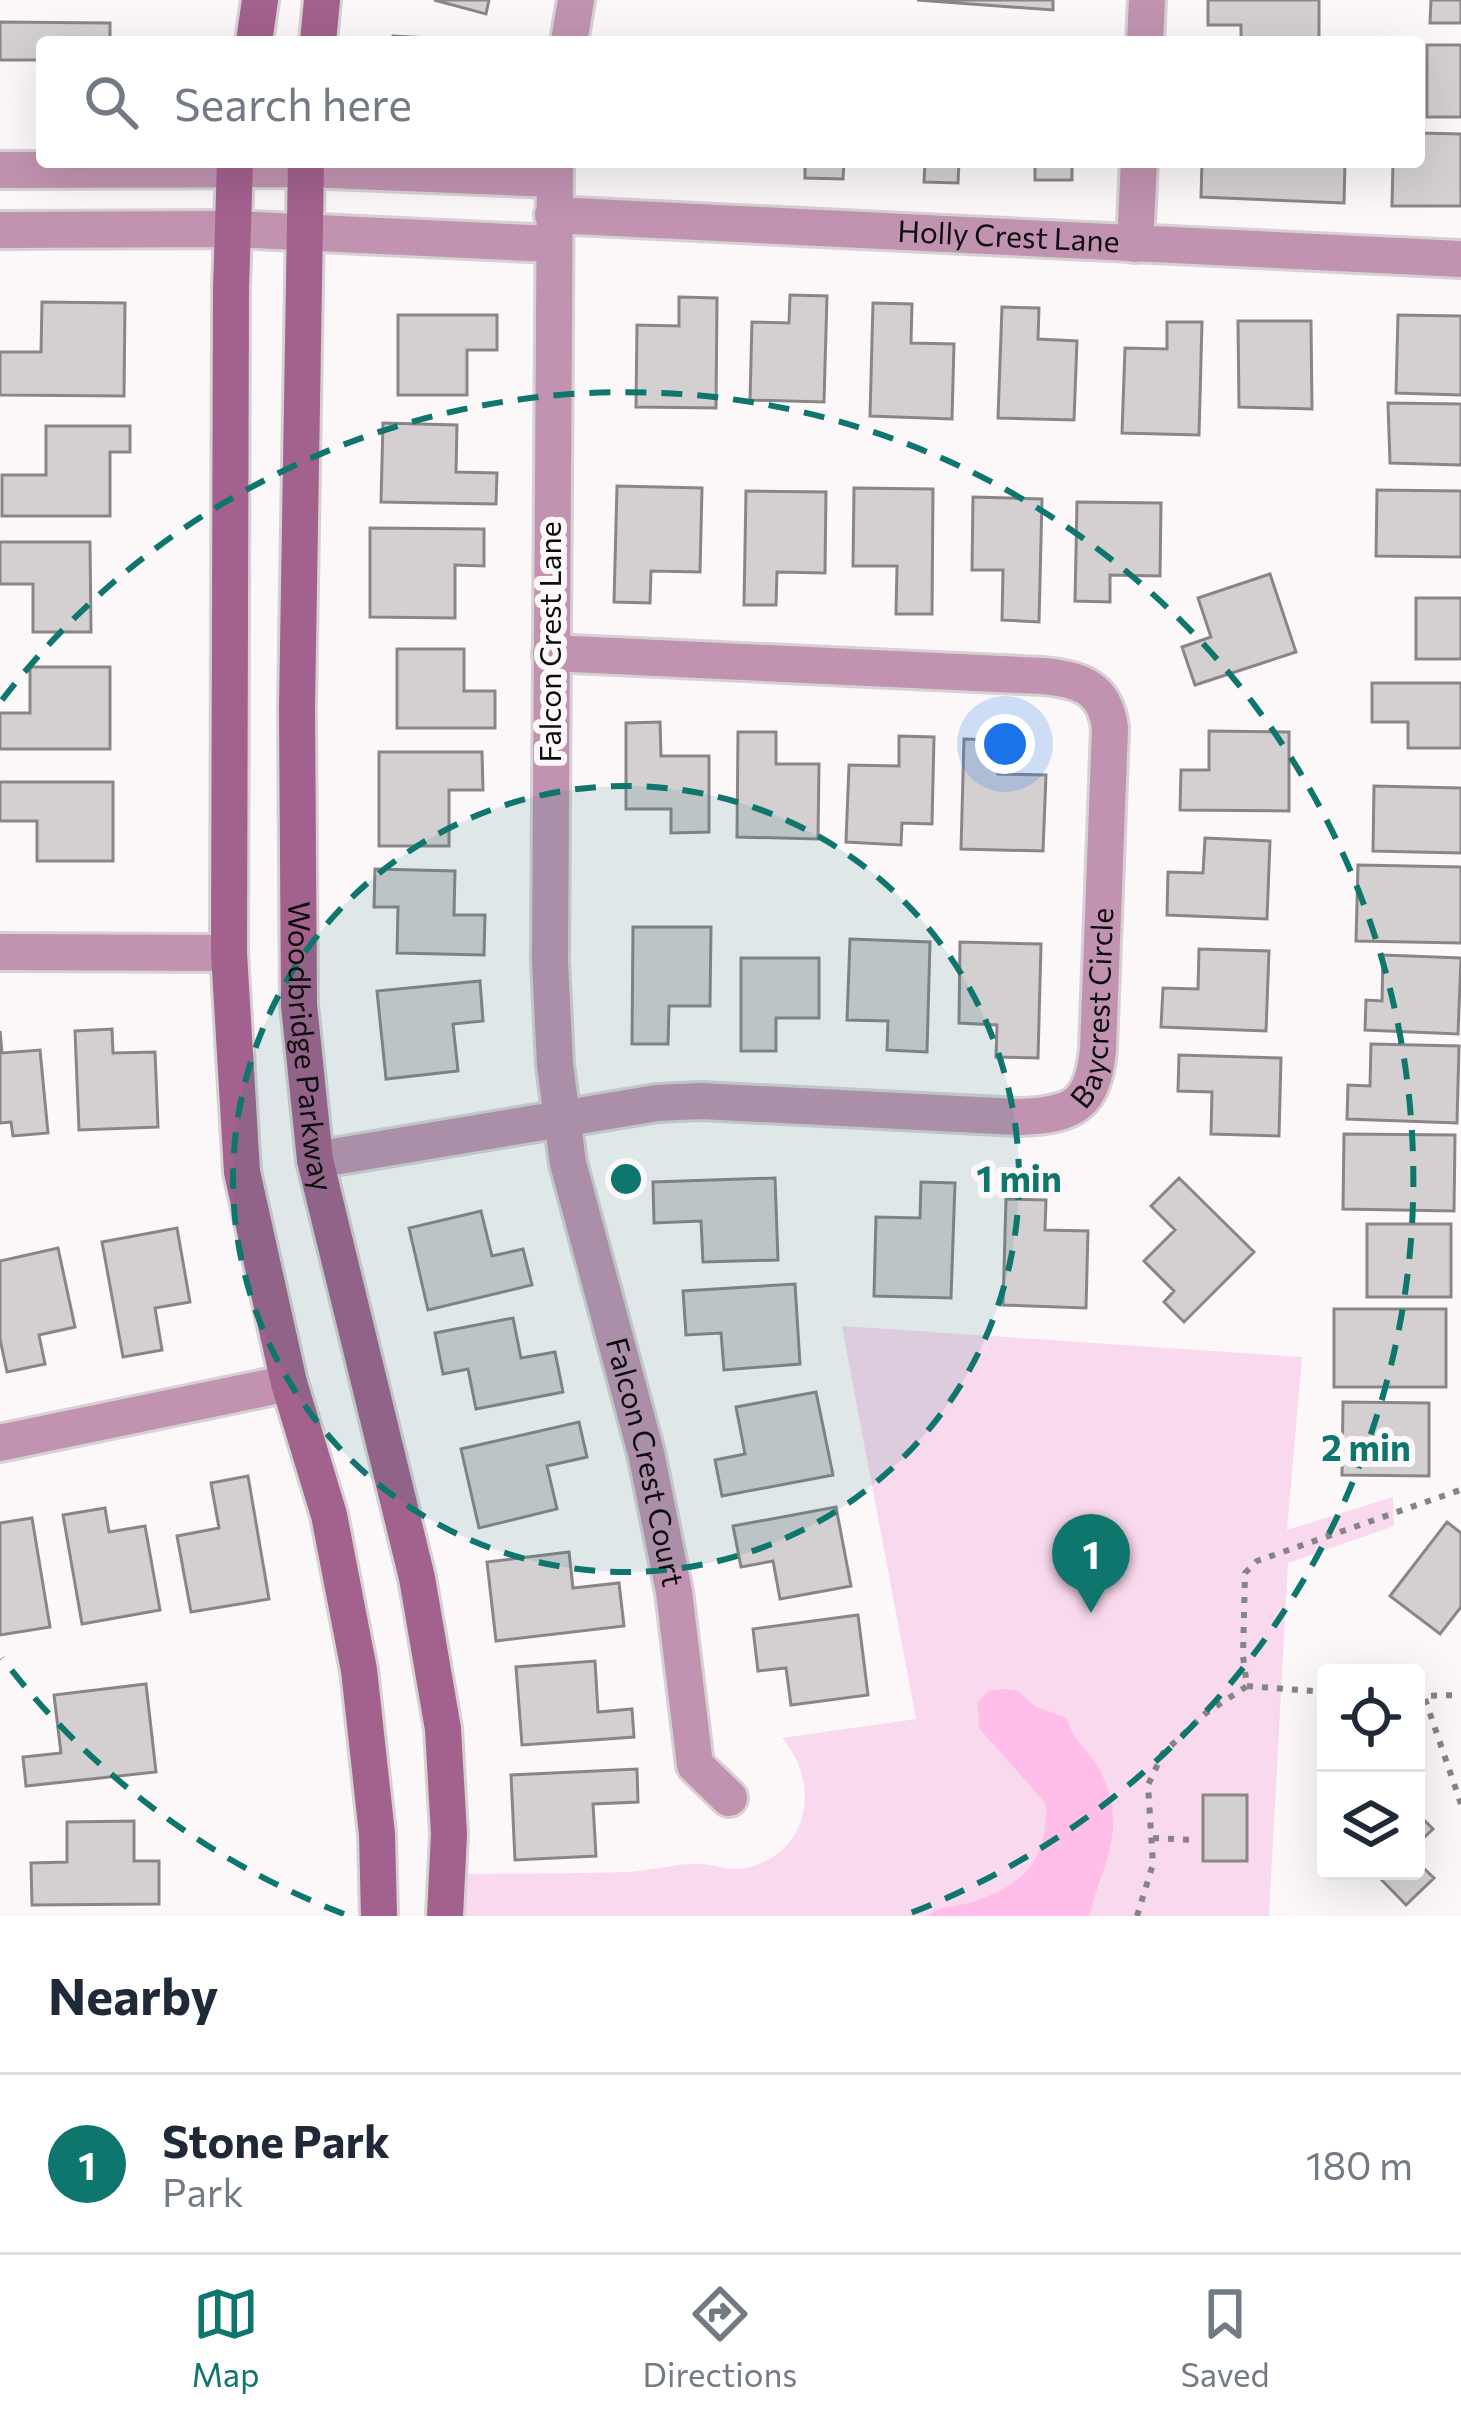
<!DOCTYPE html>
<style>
:root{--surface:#fff;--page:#f6f6f7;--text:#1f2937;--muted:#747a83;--line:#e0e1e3;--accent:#0f766e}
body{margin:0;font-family:Commissioner,sans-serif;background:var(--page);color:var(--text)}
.controls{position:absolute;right:36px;bottom:36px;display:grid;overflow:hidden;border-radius:12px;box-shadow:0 12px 48px #0002}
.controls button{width:108px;height:108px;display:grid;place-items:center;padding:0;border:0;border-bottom:3px solid var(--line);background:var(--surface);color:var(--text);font:60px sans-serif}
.you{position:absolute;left:1005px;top:744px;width:42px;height:42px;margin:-30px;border:9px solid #fff;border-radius:50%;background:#1a73e8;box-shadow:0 0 0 18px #1a73e833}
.badge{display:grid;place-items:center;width:78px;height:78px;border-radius:50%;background:var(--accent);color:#fff;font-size:39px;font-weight:700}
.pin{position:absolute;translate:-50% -99px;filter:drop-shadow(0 3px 6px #0008)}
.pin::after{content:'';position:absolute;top:63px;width:42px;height:36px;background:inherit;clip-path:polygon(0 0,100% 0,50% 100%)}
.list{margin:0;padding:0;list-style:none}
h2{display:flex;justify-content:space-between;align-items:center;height:156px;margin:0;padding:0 48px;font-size:51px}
h2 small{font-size:39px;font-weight:400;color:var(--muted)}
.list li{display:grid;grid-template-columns:78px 1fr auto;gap:36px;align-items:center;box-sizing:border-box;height:180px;padding:0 48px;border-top:3px solid var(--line)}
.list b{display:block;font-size:45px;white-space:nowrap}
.list p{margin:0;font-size:39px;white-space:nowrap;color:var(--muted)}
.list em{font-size:39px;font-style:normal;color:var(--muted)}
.icon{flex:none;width:66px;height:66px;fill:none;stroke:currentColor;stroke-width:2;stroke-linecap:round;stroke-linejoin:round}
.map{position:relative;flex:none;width:1461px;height:1916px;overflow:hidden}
.search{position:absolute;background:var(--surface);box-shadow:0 12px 48px #0002;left:36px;right:36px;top:36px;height:132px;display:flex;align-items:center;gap:30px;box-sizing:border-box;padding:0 42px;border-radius:12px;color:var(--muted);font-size:45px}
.sheet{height:336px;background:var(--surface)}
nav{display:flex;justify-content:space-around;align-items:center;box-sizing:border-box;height:168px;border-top:3px solid var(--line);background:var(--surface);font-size:33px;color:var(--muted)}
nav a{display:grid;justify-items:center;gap:6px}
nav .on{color:var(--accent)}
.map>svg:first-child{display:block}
.green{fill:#f9d9ed}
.water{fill:#ffbde9}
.building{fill:#d4d0d2;stroke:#8a8688;stroke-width:3}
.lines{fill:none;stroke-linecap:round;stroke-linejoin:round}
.street-casing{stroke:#d6d2d4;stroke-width:42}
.secondary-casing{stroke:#d6d2d4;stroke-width:42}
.path{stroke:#868485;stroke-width:6;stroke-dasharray:6 9;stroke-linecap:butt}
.street{stroke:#c193b1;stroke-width:36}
.secondary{stroke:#a3618e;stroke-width:36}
.ring{fill:none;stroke:#0f766e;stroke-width:6;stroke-dasharray:21 15}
.labels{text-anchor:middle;stroke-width:12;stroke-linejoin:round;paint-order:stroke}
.street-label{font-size:30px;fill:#0e0d0e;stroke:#fcf8fa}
.centre{fill:#0f766e;stroke:#fcf8fa;stroke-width:6}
.ring-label{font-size:36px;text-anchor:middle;font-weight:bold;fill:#0f766e;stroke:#fcf8fa;stroke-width:12;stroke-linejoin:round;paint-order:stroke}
</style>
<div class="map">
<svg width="1461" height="1916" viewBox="0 0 1461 1916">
<rect width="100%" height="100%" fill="#fcf8fa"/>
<path class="green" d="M842 1326 1302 1357 1287 1530 1393 1497 1394 1526 1288 1563 1269 1916H463L468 1874C521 1873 573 1874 626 1872 648 1871 669 1865 691 1864 709 1862 727 1872 746 1868 809 1854 822 1784 782 1738L916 1719Z"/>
<path class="water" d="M1002 1689 1018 1691 1036 1707 1067 1718C1071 1738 1088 1750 1098 1767 1130 1826 1104 1859 1089 1916H928C943 1904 956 1907 973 1902 1025 1884 1047 1861 1046 1804L979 1728 978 1702 988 1691Z"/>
<path class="building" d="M434 0H489L486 14Z
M917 0H1053V10Z
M1208 0H1319V42H1241V25H1208Z
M1431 0H1461V23H1430Z
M0 22 110 23V42H42V112H39V60H0Z
M393 36 480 41V42H393Z
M1427 45H1461V117H1427Z
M1419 133 1461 134V206H1392L1393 162H1419Z
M805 162H844L843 179 805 178Z
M925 162H959L958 183 924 182Z
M1035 162H1072V180H1035Z
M1202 162H1345L1344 203 1201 197Z
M790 295 827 296 824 402 750 400 752 322 789 323Z
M679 297 717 298 716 408 636 407 637 325 679 326Z
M42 302 125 303 124 396 0 395V352H41Z
M873 303 912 304 911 343 954 344 952 419 870 416Z
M1002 307 1039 308 1038 339 1077 341 1074 420 998 418Z
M398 315H497V350H467V395H398Z
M1398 315 1461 316V395L1396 393Z
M1238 321H1311L1312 409 1239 407Z
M1167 322H1202L1199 435 1122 433 1125 348 1167 349Z
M1388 403 1461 404V465L1390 463Z
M383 423 457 425 456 472 497 473 496 504 381 502Z
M46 426H130V452H110V516H2V475H46Z
M617 486 702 488 700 572 651 571 650 603 614 602Z
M854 488 933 489 932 614H896L897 566H853Z
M1377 490 1461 491V557L1376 556Z
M746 491 826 492 825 573 777 572 776 605H744Z
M973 497 1042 499 1039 622 1002 620 1003 570H972Z
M1077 502 1161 503 1160 576 1110 575V602L1075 601Z
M370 528 484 529V566L455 565V618L370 617Z
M0 542H90L91 632H33V584H0Z
M1270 574 1296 652 1195 685 1182 647 1211 637 1198 598Z
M1416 598H1461V659H1416Z
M397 649H464V691H495V728H397Z
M30 667H110V749H0V713H30Z
M1372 683H1461V748H1408V722H1372Z
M660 722 661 756H709V832L671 833V809H626V723Z
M1209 731 1289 732V811L1180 810 1181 770H1209Z
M738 732H776V764H819L818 839 737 837Z
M899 736 934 737 932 824 902 823 901 845 846 842 849 765 899 766Z
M964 739 999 740 998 774 1046 775 1043 851 961 849Z
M379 752H482L483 790H449V846H379Z
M0 782H113V861H37V821H0Z
M1374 786 1461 788V853L1373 851Z
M1205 838 1270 841 1267 919 1167 915 1168 872 1203 873Z
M1358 865 1461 867V943L1356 941Z
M375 869 455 871 454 915H485L484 955 397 953 398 907H374Z
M633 927H711L710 1006H669L668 1044H632Z
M850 939 930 942 927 1052 887 1050 888 1021 847 1020Z
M960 942 1041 944 1038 1058 996 1057 997 1025 959 1023Z
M1199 949 1269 951 1266 1031 1161 1027 1163 988 1198 989Z
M1383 955 1461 958 1458 1034 1365 1030 1366 1000 1382 1001Z
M741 958H819V1018H776V1051H741Z
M480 981 483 1021 453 1024 458 1071 386 1079 377 991Z
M112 1029 113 1053 155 1052 158 1127 79 1130 75 1031Z
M0 1031 2 1053 40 1050 48 1133 13 1136 11 1122 0 1123Z
M1371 1044 1459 1046 1457 1123 1347 1119 1348 1085 1370 1086Z
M1179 1055 1281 1058 1279 1136 1211 1134 1212 1092 1178 1091Z
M1344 1134 1455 1135 1454 1211 1343 1209Z
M775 1178 778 1260 703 1262 701 1221 654 1223 653 1182Z
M1179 1178 1254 1252 1184 1322 1164 1302 1174 1291 1144 1261 1175 1230 1151 1206Z
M921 1182 955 1183 951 1298 874 1296 876 1217 920 1218Z
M1006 1199 1046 1200 1045 1230 1088 1231 1086 1308 1003 1305Z
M481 1211 492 1256 523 1249 532 1285 428 1310 409 1228Z
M1367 1224H1451V1297H1367Z
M177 1228 190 1302 155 1308 162 1350 123 1357 102 1242Z
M58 1248 75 1327 39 1335 45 1364 7 1372 0 1339V1261Z
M795 1284 800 1364 724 1370 721 1333 686 1335 683 1291Z
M1334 1309H1446V1387H1334Z
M513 1318 521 1358 555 1352 563 1392 476 1409 468 1369 443 1374 435 1333Z
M816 1392 833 1475 722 1496 715 1460 745 1454 736 1407Z
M1343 1402 1429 1403V1476L1342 1475Z
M579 1422 587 1457 547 1466 557 1509 479 1528 461 1449Z
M248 1476 269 1599 191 1612 177 1536 219 1528 211 1483Z
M836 1507 851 1586 780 1599 773 1561 741 1567 733 1526Z
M105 1508 109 1532 145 1526 160 1610 82 1624 63 1515Z
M32 1518 50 1627 0 1635V1523Z
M1447 1522 1461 1533V1607L1440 1634 1390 1596Z
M569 1552 573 1588 619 1583 624 1626 496 1641 487 1562Z
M858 1615 868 1695 791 1705 786 1668 758 1671 753 1629Z
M595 1661 598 1712 632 1709 634 1737 522 1745 516 1667Z
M146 1684 156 1772 26 1786 23 1757 61 1753 54 1695Z
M637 1769 638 1802 593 1804 596 1856 515 1860 511 1775Z
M1203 1795H1247V1861H1203Z
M1416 1812 1433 1829 1416 1845Z
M134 1821V1861H159V1904L32 1905 31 1863 67 1862V1822Z
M1416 1861 1434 1878 1406 1905 1373 1871H1416Z"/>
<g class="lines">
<g class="street-casing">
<g id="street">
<path d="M569 42 576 0"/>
<path d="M1145 42 1147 0"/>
<path id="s1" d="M555 162 550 961 555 1065 568 1163 646 1453 674 1592 695 1765 729 1798"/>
<path d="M0 170 305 169 553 179"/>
<path id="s2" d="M553 215 1461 259"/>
<path d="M0 230 232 229 553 244"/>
<path d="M1135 244 1139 162"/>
<path d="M0 952 229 953"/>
<path id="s3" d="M315 1160 657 1103 701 1101 1020 1117C1075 1115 1093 1104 1098 1049L1110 728C1105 687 1079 679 1042 676L551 653"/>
<path d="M0 1443 289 1383"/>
</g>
</g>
<g class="secondary-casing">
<g id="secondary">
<path d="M254 42 260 0"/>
<path d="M318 42 322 0"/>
<path d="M235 162 231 289 229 953 242 1172 289 1383 329 1515 359 1670 377 1834 379 1916"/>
<path id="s4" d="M306 162 297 707 299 1005 315 1160 417 1578 443 1729 449 1834 445 1916"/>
</g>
</g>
<path class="path" d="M1247 1686 1326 1692
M1416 1696 1461 1695
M1425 1699 1461 1804
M1153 1838 1192 1840
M1137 1916 1153 1864 1148 1785 1163 1753 1206 1713 1247 1686 1243 1656 1245 1573 1257 1561 1460 1490"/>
<use href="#street" class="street"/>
<use href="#secondary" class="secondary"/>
</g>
<circle cx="626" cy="1179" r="393" fill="#0f766e" fill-opacity=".12"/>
<g class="ring">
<circle cx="626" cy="1179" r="393"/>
<path d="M344 1914A787 787 0 0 1 2 1658M2 700A787 787 0 1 1 908 1914"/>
</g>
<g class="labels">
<g class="street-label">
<text dy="10" stroke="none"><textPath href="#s2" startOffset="456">Holly Crest Lane</textPath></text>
<text transform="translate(551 642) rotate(-90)" y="10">Falcon Crest Lane</text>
<text dy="10" stroke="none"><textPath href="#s3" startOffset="870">Baycrest Circle</textPath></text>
<text dy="10" stroke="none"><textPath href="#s4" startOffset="885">Woodbridge Parkway</textPath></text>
<text dy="10" stroke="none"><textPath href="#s1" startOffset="1311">Falcon Crest Court</textPath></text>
</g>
</g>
<circle cx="626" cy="1179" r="18" class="centre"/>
<g class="ring-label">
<text x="1019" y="1192">1 min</text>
<text x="1366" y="1461">2 min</text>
</g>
</svg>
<div class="controls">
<button><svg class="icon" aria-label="locate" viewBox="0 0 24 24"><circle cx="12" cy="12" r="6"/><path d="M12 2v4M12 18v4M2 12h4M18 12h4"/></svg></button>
<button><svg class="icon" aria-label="layers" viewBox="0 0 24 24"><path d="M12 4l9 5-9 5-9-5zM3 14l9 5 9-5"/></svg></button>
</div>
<div class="you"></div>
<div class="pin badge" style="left:1091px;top:1613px">1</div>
<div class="search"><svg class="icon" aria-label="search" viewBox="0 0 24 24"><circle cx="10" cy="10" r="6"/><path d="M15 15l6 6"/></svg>Search here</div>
</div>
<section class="sheet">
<h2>Nearby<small></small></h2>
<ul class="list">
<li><span class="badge">1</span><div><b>Stone Park</b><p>Park</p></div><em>180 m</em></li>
</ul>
</section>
<nav>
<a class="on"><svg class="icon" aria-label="map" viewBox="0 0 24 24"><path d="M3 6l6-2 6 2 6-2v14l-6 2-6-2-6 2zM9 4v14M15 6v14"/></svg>Map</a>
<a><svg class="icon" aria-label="directions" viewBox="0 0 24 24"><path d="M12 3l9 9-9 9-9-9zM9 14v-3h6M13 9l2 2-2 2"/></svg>Directions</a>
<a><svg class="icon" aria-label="saved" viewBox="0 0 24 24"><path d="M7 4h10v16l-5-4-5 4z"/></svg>Saved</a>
</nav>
